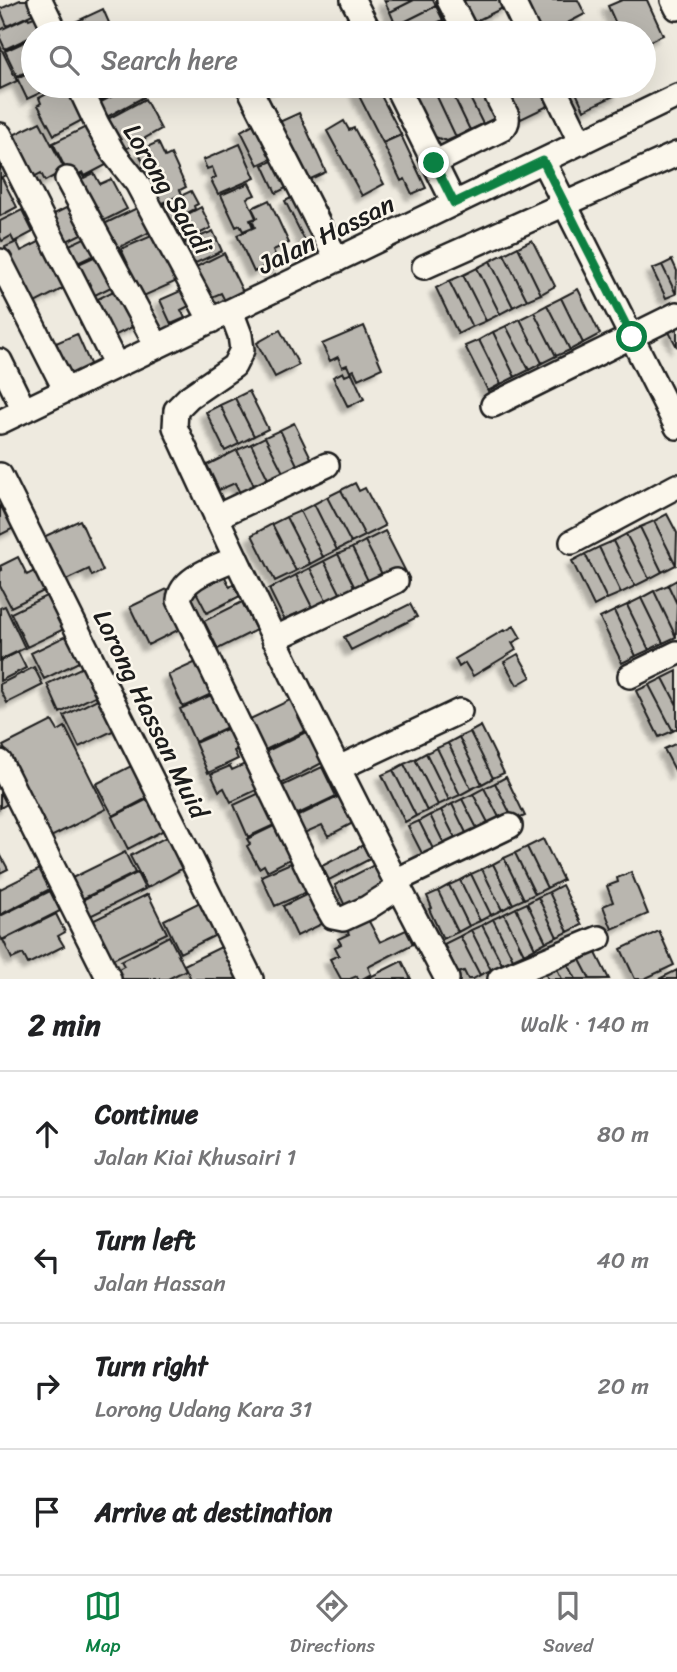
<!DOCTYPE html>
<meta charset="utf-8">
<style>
:root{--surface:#fff;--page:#f2f2f2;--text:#202124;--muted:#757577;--line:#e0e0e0;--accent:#0b8043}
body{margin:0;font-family:Sriracha,sans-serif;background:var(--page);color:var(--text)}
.stop{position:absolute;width:21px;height:21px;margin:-16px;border:5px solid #0b8043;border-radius:50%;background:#fff}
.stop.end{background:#0b8043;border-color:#fff;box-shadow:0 2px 7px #0008}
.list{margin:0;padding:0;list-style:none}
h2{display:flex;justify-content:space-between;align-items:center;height:91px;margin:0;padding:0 28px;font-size:30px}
h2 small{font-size:23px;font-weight:400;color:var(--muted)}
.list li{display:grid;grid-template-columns:46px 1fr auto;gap:21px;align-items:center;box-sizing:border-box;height:126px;padding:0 28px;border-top:2px solid var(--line)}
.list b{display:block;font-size:26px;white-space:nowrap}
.list p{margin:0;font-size:23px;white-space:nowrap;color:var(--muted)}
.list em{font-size:23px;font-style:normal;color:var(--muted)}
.icon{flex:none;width:38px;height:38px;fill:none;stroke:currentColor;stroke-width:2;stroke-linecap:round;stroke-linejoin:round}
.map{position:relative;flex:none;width:677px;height:979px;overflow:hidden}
.search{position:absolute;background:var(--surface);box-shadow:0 7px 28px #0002;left:21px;right:21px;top:21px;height:77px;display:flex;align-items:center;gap:18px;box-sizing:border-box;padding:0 24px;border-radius:38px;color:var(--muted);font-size:26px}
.sheet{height:595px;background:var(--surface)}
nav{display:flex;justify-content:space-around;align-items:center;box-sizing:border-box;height:98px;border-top:2px solid var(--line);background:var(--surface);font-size:19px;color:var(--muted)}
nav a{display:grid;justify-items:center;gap:4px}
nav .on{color:var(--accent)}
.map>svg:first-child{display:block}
.building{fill:#b9b6af;stroke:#1c1c1c;stroke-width:2;filter:url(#shadow)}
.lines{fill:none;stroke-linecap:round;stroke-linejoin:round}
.minor-casing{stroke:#1c1c1c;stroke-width:28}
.minor{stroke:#fbf7ec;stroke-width:23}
.route{stroke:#0b8043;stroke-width:9}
.labels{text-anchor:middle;stroke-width:5;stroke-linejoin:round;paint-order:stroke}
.street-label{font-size:26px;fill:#1c1c1c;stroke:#fbf7ec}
</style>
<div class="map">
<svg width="677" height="979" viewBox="0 0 677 979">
<defs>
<filter id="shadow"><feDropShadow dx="-6" dy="6" stdDeviation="2" flood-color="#0004"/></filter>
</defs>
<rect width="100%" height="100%" fill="#eeeadf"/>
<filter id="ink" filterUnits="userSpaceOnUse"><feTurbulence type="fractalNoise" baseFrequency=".0143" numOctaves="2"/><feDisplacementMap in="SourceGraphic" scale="14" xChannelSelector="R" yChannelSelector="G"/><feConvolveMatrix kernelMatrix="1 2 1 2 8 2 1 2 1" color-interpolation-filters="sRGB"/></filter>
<g filter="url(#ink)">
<path class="building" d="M20 0H31L37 12 7 26 0 9Z
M384 0H414L390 12Z
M414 0H433L436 6 396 26 390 12Z
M458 0H504L507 6 470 24Z
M525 0H578L585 14 548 33H541L524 1Z
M622 0H647L663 35 644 44V33H620L608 6Z
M436 6 443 20 416 33H400L396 26Z
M103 9 110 25 92 33H59L58 30Z
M39 15 46 30 39 33H33V36L5 49 0 38V30L28 17 29 19Z
M443 20 450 33H416Z
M110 26 113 33H96Z
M33 38V69L17 76 5 51Z
M0 46 17 81 0 89Z
M33 70V86H55L27 99 17 78Z
M62 86 64 91 71 88 86 118 54 135 38 105 41 103 39 98Z
M86 86H127L95 103Z
M132 86H138L144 97 105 118 97 104Z
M259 86H280L263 94Z
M354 86H370L358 92Z
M375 86H376L401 134 383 143 358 94Z
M425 86H432L456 137 447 141 432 136 411 93Z
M432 86H449L470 130 456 137Z
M449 86H464L483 124 470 130Z
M464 86H483L498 117 483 124Z
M505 86H543L552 104 521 119Z
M573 86H617L620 93 584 110Z
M145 99 161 129 120 152 104 121Z
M299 113 326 172 304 182 277 123Z
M259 121 277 156 258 165 241 131Z
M344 121 349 130 354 128 384 184 362 196 327 131Z
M40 122 65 170 45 181 41 173 26 181 5 139Z
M90 125 108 164 85 176 83 172 70 178 53 143Z
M401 135 426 188 412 194 405 179 401 181 383 143Z
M158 142 165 157 171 154 186 187 180 190 182 194 161 204 137 170 145 166 138 151Z
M240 144 255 178 218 194 211 180 216 177 212 167 207 169 203 160Z
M281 157 294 184 276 193 263 165Z
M0 161 7 174 0 178Z
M94 173 100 184 111 179 127 209 97 224 74 179 82 174 84 178Z
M2 178 17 207 0 216V179Z
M249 183 255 195 247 198 256 218 250 220 253 227 243 231 240 225 236 227 221 195Z
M191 191 198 204 194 206 195 209 180 217 183 222 166 230 155 208Z
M301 193 321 233 305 241 285 201Z
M269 200 289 243 273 250 280 266 268 271 265 266 254 272 237 235 255 227 252 220 257 218 252 208Z
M78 202 91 229 63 243 50 216Z
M139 207 156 229 114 250 98 227Z
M201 207 211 228 176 245 169 230 184 223 182 217Z
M22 210 33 232 14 242 11 236 2 241 0 237V221Z
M213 231 222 251 187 267 178 246Z
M95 233 103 251 73 265 65 247Z
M154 235 177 281 139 298 125 266 128 264 121 249Z
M43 240 47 253 64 288 33 304 5 247 17 242 21 251Z
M532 240 555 286 541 294 518 247Z
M518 247 541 294 527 300 504 254Z
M105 252 119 283 89 298 74 266Z
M224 253 243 292 225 301 221 293 207 299 192 269Z
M504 254 527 300 513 307 490 261Z
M672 260 677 271 676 294 662 265Z
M490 261 513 307 500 314 477 268Z
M662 265 676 294 666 298 652 269Z
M477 268 500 314 486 321 463 275Z
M463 275 486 321 472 327 449 281Z
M449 281 472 327 458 334 436 288Z
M123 286 142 322 110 338 92 302Z
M185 289 193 304 181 310 185 318 171 324 160 300Z
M578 289 600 334 583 343 561 298Z
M561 298 583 343 570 350 547 305Z
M547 305 570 350 556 356 534 312Z
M534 312 556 356 542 363 520 319Z
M520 319 542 363 529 370 506 326Z
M364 326 382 368 358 379 354 370 350 372 347 365 342 367 338 357 330 361 322 344Z
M506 326 529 370 515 377 493 332Z
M677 328V347L669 332Z
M280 330 299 365 275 377 257 343Z
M493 332 515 377 501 384 479 340Z
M77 334 91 366 71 375 56 343Z
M479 340 501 384 488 391 465 346Z
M343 372 345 376 352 373 364 399 348 407 333 377Z
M249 391 268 429 254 436 235 398Z
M235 398 254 436 239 444 220 405Z
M220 405 239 444 225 451 206 412Z
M294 423 316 468 302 475 280 430Z
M280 430 302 475 288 482 265 437Z
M265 437 288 482 273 489 251 444Z
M251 444 273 489 259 496 237 450Z
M237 450 259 496 245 503 235 483 219 490 207 465Z
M355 483 359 491 365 488 385 526 365 536 341 490Z
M341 490 365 536 351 543 327 497Z
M327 497 351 543 337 550 314 504Z
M0 501 5 511 18 526 0 535Z
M314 504 337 550 323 557 300 511Z
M300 511 323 557 310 564 286 517Z
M667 514 677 533 676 565 654 521Z
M286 517 310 564 296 571 272 524Z
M80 520 103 571 92 576 89 569 64 581 37 540Z
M654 521 676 565 662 572 640 527Z
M272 524 296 571 275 581 252 535Z
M640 527 662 572 649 579 626 534Z
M385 531 409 578 389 588 365 541Z
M626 534 649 579 635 586 613 541Z
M365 541 389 588 375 595 352 548Z
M613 541 635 586 621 593 599 547Z
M599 547 621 593 607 599 585 554Z
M352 548 375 595 362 602 338 554Z
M338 554 362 602 348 609 324 561Z
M585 554 607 599 594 606 572 561Z
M18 557 27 575 38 569 48 589 11 607 0 586V571L2 570 0 566Z
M324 561 348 609 334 616 310 568Z
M310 568 334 616 320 623 296 575Z
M222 571 230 587 234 584 240 596 207 613 193 586Z
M296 575 320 623 306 629 298 613 284 619 269 589Z
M677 580V604L668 585Z
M668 585 677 604 676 637 654 591Z
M167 589 186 626 148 645 130 607Z
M654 591 676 637 663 643 641 598Z
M48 595 64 629 27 647 11 613Z
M641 598 663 643 649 650 627 605Z
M242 602 256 630 218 649 204 621Z
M410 604 417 617 351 650 344 637Z
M627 605 649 650 636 656 614 611Z
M5 606 25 648 0 660V608Z
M614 611 636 656 622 663 600 618Z
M514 626 521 638 512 643 516 650 473 676 465 663 459 667 455 659 504 630 505 631Z
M70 634 83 660 44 679 31 653Z
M18 652 26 668 0 681V661Z
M518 654 531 677 517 685 504 662Z
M205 658 220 690 183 707 168 675Z
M89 664 103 692 60 713 47 684Z
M34 667 43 685 7 703 0 689V684Z
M677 671V705L663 678Z
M663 678 677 705V729L673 731 649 685Z
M649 685 673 731 659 737 636 691Z
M218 692 236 723 195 742 180 709Z
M103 696 119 728 79 747 64 716Z
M292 699 307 730 263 751 248 720Z
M52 721 58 731 65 727 106 809 49 838 3 746Z
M238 724 247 745 234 751 238 759 208 773 195 743Z
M481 726 504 773 493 778 470 732Z
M308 731 324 762 279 785 263 753Z
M470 732 493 778 482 784 459 737Z
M459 737 482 784 471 789 448 743Z
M448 743 471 789 460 795 437 748Z
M677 743V774L664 749Z
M437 748 460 795 449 800 426 753Z
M426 753 449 800 438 805 415 759Z
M415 759 438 805 427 811 404 764Z
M135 764 151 796 113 816 96 784Z
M245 764 249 773 258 769 265 786 231 802 224 788 219 791 211 774 230 766 232 770Z
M404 764 427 811 416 816 393 770Z
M322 767 336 796 294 816 280 787Z
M393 770 416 816 405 822 382 775Z
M506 777 525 816 514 821 495 783Z
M495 783 514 821 504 827 484 788Z
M484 788 504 827 493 832 473 794Z
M266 790 277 814 270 817 274 825 248 837 234 805Z
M0 791 7 804 0 808Z
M473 794 493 832 482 838 462 799Z
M340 796 353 823 328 836 322 825 304 833 296 817Z
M150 798 166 829 128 849 112 817Z
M462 799 482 838 471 843 452 804Z
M452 804 471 843 460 848 441 810Z
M441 810 460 848 449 854 430 815Z
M430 815 449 854 438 859 419 821Z
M419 821 438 859 428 865 408 826Z
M278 824 298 855 267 871 264 865 259 868 247 846 250 844 247 839Z
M170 835 187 866 147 888 130 856Z
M543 839 563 880 547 888 527 847Z
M363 845 370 859 329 880 322 866Z
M527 847 547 888 535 894 515 853Z
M125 852 135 873 80 900 70 879Z
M515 853 535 894 524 899 504 858Z
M0 854 8 869 0 873Z
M302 858 316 888 275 906 261 876Z
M504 858 524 899 513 904 493 864Z
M493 864 513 904 502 910 482 869Z
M374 865 386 887 346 908 335 885Z
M40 869 50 889 0 915V889Z
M482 869 502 910 491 915 471 874Z
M631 872 648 914 612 929 603 906 613 902 607 886 618 882 617 878Z
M137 873 145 889 88 917 80 901Z
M471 874 491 915 480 921 460 880Z
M460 880 480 921 469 926 449 885Z
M449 885 469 926 458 932 438 891Z
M562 885 582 925 568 932 549 892Z
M316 890 330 920 297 936 283 906Z
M50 891 60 911 2 940 0 936V916Z
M438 891 458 932 443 939 429 909 432 908 427 896Z
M549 892 568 932 557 937 538 897Z
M148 894 167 933 107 962 88 923Z
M538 897 557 937 546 942 527 903Z
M204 900 220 933 180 953 164 920Z
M527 903 546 942 535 948 516 908Z
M516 908 535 948 524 954 504 914Z
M56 914 65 932 58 936 64 946 28 964 23 954 12 959 3 940Z
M365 914 380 942 406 930 413 944 368 967 371 974 362 979H358L357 976 350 979H341L330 959 339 955 335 947 341 944 338 939 349 934 344 924Z
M504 914 524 954 513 959 493 919Z
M493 919 513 959 502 964 482 925Z
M482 925 502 964 491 970 471 930Z
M471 930 491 970 480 975 460 936Z
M659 931 674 965 644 979H635L621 949Z
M169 936 186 970 168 979H119L115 971 124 966 121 961Z
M460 936 480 975 473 979H468L464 971 458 973 444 944Z
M225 945 241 976 235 979H191L184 965Z
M595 951 609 979H590L579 958Z
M579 958 590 979H576L568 964Z
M402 961 411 979H366Z
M568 964 576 979H562L557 969Z
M557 969 562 979H548L546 975Z
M677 970V979H659Z"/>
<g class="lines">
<g class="minor-casing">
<path id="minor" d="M40 0 56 33
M353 0 370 33
M449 0 466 33
M512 0 528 33
M673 0 677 8
M79 86 97 124 114 154 137 183 211 321
M248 86 337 260
M396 86 454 203
M553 86 581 143
M0 135 116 365
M543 161 677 427
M434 163 502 129C507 125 508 122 507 116L492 86
M67 179 157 346
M0 261 65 389
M424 267 677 154
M231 311 240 335 242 350 234 366 189 397 176 410 175 427C260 614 351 798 447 979
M0 361 24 410
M493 405 677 314
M0 422 677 96
M0 475 251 979
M216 517 327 465
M572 542 677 486
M236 558C217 567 181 577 179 600L325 903 333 917 343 919 367 908 398 888
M274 639 396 581
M630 676 677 653
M0 762 109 979
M339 768 460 711
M395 881 510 826
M500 979 599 938"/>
</g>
<use href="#minor" class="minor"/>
</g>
</g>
<g class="lines" filter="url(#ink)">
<path class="route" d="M434 163 454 203 543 161 632 337"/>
</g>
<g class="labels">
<g class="street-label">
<text transform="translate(168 189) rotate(59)" y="9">Lorong Saudi</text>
<text transform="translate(326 234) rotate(-26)" y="9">Jalan Hassan</text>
<text transform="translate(151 714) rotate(64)" y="9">Lorong Hassan Muid</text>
</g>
</g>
</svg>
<div class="stop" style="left:632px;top:337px"></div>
<div class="stop end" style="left:434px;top:163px"></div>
<div class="search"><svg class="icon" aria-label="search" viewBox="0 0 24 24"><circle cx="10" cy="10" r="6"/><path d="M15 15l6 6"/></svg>Search here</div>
</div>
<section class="sheet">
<h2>2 min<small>Walk · 140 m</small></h2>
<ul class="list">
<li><svg class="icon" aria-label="ahead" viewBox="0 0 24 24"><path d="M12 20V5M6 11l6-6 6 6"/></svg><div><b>Continue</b><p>Jalan Kiai Khusairi 1</p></div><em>80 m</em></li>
<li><svg class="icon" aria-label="left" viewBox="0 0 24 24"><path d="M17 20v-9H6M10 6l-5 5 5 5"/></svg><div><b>Turn left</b><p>Jalan Hassan</p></div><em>40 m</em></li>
<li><svg class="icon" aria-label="right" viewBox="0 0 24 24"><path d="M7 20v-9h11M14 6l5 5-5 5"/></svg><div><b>Turn right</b><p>Lorong Udang Kara 31</p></div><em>20 m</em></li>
<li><svg class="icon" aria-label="arrive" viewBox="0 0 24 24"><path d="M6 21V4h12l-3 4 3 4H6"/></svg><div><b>Arrive at destination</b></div></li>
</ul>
</section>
<nav>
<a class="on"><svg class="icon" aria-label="map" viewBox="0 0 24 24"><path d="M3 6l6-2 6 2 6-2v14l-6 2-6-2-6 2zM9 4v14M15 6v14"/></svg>Map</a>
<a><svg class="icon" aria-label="directions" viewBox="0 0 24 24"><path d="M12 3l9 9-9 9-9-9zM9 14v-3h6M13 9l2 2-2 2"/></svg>Directions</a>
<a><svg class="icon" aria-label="saved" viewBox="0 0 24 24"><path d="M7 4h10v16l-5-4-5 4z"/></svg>Saved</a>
</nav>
